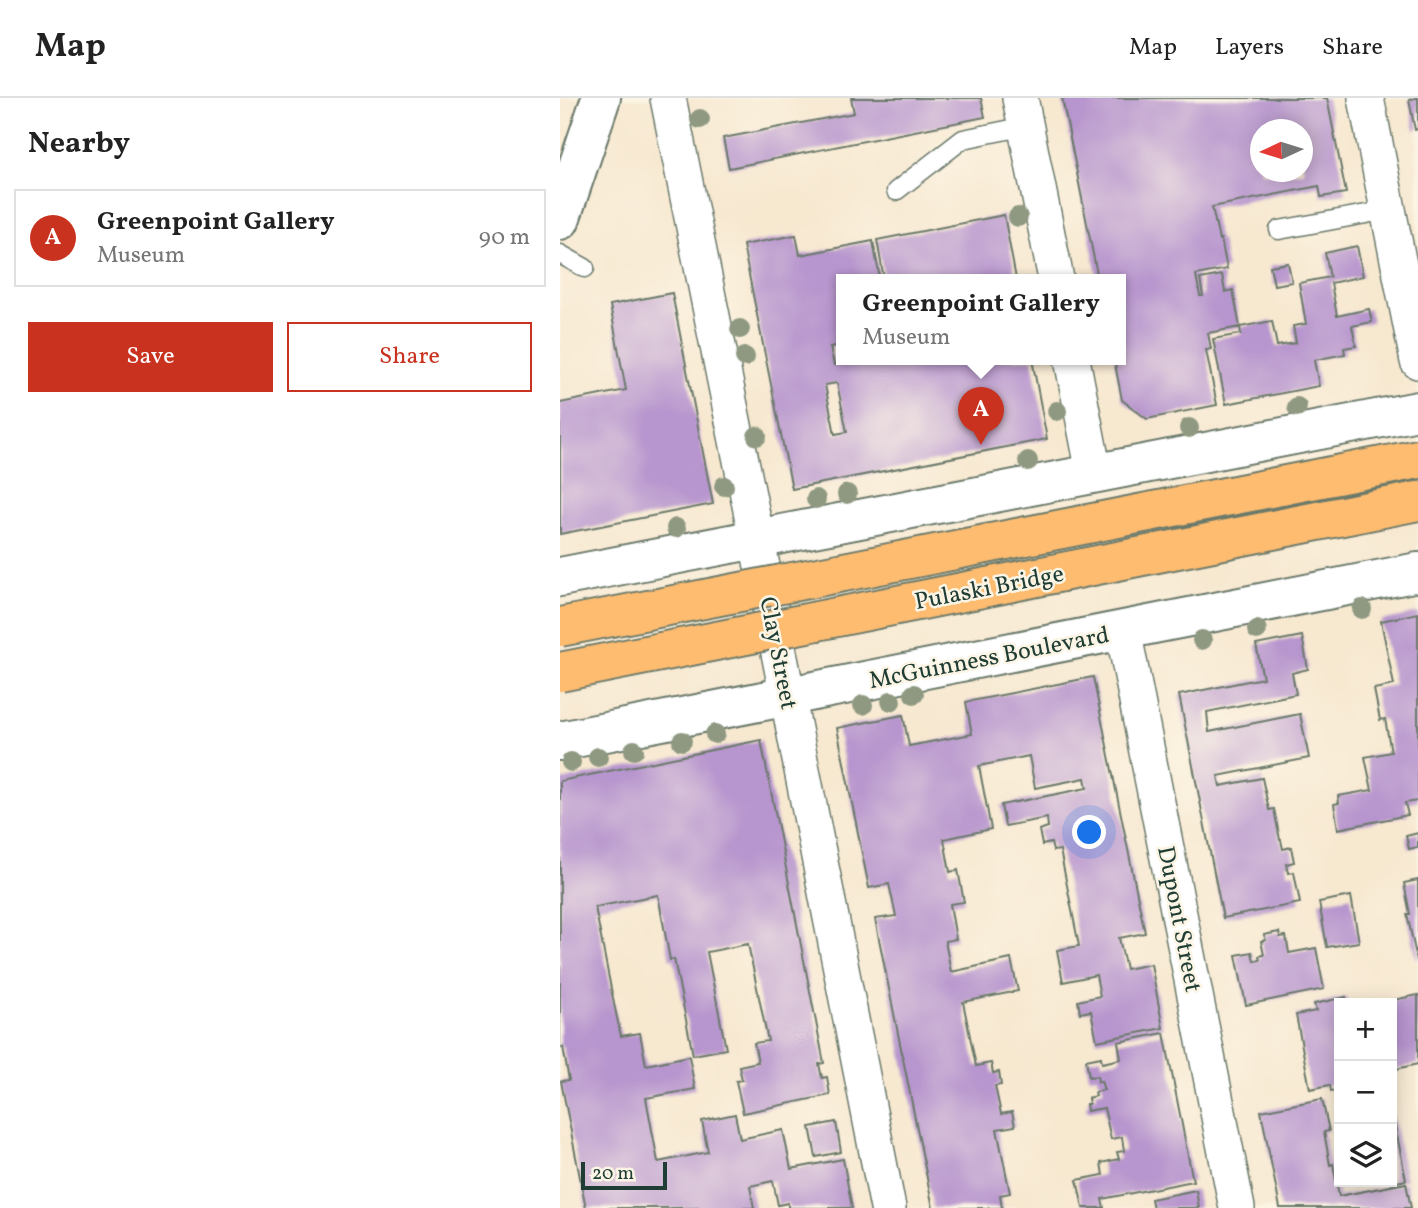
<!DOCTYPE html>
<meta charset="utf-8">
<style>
:root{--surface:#fff;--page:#f2f2f2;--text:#222;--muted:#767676;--line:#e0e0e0;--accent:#c8321e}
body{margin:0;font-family:Vollkorn,serif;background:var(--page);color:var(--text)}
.controls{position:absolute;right:21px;bottom:21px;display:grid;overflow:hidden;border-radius:0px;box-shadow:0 4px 18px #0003}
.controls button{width:63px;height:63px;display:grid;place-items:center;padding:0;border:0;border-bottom:2px solid var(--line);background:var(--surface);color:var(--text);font:35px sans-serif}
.compass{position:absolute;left:690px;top:21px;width:63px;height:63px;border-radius:50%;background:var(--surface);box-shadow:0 4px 18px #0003;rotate:266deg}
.scale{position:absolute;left:21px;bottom:18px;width:86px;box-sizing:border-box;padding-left:7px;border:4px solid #1f3d34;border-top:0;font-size:19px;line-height:24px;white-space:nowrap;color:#1f3d34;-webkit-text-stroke:5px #fcf5e5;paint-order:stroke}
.you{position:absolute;left:530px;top:735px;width:24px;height:24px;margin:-18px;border:5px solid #fff;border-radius:50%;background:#1a73e8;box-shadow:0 0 0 10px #1a73e833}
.badge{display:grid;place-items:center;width:46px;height:46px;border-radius:50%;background:var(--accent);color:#fff;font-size:23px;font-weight:700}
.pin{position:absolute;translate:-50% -58px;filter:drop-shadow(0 2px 4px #0008)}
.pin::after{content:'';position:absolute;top:37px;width:24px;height:21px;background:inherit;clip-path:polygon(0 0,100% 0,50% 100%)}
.popup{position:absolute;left:276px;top:176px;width:290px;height:91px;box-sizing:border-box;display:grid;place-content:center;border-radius:0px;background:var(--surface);filter:drop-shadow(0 2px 5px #0005);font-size:23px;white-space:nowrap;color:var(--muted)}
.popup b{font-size:26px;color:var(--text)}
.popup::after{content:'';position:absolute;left:50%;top:100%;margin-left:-14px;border:14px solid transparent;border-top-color:var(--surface)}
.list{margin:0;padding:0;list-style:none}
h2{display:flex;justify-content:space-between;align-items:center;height:91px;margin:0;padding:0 28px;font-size:30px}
h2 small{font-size:23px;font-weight:400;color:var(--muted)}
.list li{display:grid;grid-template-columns:46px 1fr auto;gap:21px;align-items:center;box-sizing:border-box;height:98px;margin:0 14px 14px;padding:0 14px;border:2px solid var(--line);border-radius:0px}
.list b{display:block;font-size:26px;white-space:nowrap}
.list p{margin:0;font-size:23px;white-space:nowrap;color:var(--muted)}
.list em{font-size:23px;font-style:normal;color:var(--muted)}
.actions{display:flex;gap:14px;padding:21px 28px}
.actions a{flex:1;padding:16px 0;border:2px solid var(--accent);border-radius:0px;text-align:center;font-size:24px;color:var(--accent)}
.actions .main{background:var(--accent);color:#fff}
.icon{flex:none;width:38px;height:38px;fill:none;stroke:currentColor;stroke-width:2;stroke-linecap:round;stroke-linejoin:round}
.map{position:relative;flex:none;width:858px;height:1110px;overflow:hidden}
header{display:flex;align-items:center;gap:42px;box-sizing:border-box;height:98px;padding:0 35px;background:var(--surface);border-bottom:2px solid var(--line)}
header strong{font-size:33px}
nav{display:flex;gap:38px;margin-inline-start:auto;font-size:24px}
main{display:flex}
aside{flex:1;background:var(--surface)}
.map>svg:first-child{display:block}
.building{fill:#b795ce;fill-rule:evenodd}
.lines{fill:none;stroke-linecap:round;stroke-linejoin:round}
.service-casing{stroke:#6b796b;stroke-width:21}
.minor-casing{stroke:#6b796b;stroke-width:38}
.tertiary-casing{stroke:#6b796b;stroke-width:42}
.primary-casing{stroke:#6b796b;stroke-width:42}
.service{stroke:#fff;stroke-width:18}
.minor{stroke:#fff;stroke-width:35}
.tertiary{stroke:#fff;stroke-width:38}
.primary{stroke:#febc70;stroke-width:38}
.primary-bridge-casing{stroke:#6b796b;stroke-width:42;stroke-linecap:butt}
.primary-bridge{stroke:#febc70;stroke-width:38}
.tree{fill:#8f9981}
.labels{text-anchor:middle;stroke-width:5;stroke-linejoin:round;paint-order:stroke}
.street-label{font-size:24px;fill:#1f3d34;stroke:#fcf5e5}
</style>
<header>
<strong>Map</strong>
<nav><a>Map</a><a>Layers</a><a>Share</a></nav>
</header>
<main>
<aside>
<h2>Nearby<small></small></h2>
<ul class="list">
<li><span class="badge">A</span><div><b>Greenpoint Gallery</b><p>Museum</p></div><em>90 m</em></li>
</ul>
<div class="actions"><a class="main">Save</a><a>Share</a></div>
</aside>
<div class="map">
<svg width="858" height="1110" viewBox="0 0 858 1110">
<rect width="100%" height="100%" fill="#fcf5e5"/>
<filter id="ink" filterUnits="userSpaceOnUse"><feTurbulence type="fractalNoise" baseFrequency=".0143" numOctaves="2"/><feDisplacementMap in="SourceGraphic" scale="14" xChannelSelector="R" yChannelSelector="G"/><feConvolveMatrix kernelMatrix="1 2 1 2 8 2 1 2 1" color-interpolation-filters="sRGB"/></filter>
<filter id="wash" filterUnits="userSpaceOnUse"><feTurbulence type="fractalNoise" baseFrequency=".00686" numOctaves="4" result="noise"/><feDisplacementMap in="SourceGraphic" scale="28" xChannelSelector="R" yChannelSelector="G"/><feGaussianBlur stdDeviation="1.57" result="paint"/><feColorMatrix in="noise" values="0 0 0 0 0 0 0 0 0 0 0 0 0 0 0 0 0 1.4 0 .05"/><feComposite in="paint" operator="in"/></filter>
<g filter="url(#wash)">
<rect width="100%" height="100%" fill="#f7e8d0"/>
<g id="blocks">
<path class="building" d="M291 0H421L425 19 169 70 163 40 294 15Z
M502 0H767L786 95 761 99 759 88 652 109 659 142 661 141 667 171 636 177 640 198H643L640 181 662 177 665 194 673 192 680 229 648 235 651 251 646 252 657 307 587 321 562 302 554 261H561V181H538ZM701 32H743V74H701Z
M855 0H858V31L855 32 849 2Z
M444 117 456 181H324L317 142Z
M236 137 240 157 313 143 320 181H281V247L270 249 274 267 301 261H472L487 341 232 391 183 147ZM277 285 287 334 275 336 265 287Z
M797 148 803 178 771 185 777 218 809 211 812 224 792 228 796 248 784 250 785 256 754 262 759 288 666 306 653 241 681 236 680 229 712 223 717 248 736 245 733 228 746 226 739 185 770 179 765 155Z
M728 165 732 184 714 187 710 168Z
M112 195 153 406 0 436V305L66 292 50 207Z
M858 515V703L845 705 848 717 778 731 774 706 779 705 778 698 812 692 805 659 831 654 825 621 820 622 814 591 834 587 821 523Z
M742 538 748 571 732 575 736 596 647 614 649 634 740 616 749 660 658 678 660 688 702 680 709 712 714 711 720 742H721L723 751 731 749 734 764 726 766 728 775 734 774 740 805 663 820 619 597 703 580 696 547Z
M533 579 585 835 559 840 566 871 591 866 603 930 537 943 531 913 520 915 518 903 540 898 536 877 503 884 497 852 519 848 500 752 493 753 491 745 482 747 479 732 488 729 487 720 445 728 441 707 527 690 525 680 475 690 469 658 419 668 431 731 384 741 390 774 398 772 404 804 390 806 396 841 385 843 391 874 451 861 458 893 403 904 416 968 431 965 433 975 439 974 441 987 435 988 441 1016 452 1014 455 1028 437 1031 450 1095 440 1097 442 1110H373L315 821 336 818 329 786 309 790 277 630 343 617 349 648 412 636 406 604Z
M201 642 264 965 259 966 262 980 267 979 270 997 183 1015 176 983 182 982 179 968 198 964 194 945 208 943 188 846 147 854 166 951 133 957 114 861 110 862 98 797 35 809 54 906 61 938 80 935 86 967 129 958 135 991 86 1000 98 1064 148 1054 142 1023 175 1016 180 1041 223 1032 231 1071 283 1061 292 1110H228V1105L218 1107 213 1083 190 1088 194 1110H26L1 983 9 982 3 949 0 950V683Z
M858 735V749L849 751 846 738Z
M858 782V862H857L847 816H850L844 785Z
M791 798 799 844 767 849 759 804Z
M719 834 720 839 726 838 729 855 756 850 764 891 686 907 676 857 692 854 694 863 700 862 699 858 704 857 701 843 706 842 704 837Z
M858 897V966L832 972V905H823V904Z
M786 899 787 905H779V992L771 993 770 987 750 991 736 917 756 913 754 906Z
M604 935 633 1083 542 1101 544 1110H523L517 1082 543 1077 541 1065 559 1061 557 1054 564 1053 562 1039 551 1041 544 1010 527 1013 526 1006H529L528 1000 536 998 535 994 544 992 541 983 538 984 537 978 529 979 526 962 541 959 542 965 561 961 558 944Z
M762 1001 769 1033 764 1034 770 1067 773 1066 779 1098 846 1085 851 1110H720L701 1013Z
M833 1017 846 1082 832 1085V1018Z
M276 1024 281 1054 256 1059 250 1029Z
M636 1092 639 1110H593L591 1101Z"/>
</g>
</g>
<g filter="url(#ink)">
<use href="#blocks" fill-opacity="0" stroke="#6b796b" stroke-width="2"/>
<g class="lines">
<g class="service-casing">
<path id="service" d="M336 93 403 41 466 28
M719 132 828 112
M0 156 25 170"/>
</g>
<g class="minor-casing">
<path id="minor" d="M108 0 190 407 328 1110
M460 0 496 181
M806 0 858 263
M512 261 534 375
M563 532 677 1110"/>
</g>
<g class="tertiary-casing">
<path id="tertiary" d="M0 122 41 0
M0 479 858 313
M0 643 858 474"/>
</g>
<g class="primary-casing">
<path id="primary" d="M248 481 858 361
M257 523 858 403"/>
</g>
<use href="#service" class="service"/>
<use href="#minor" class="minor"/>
<use href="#tertiary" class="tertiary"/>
<use href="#primary" class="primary"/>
<g class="primary-bridge-casing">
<path id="primary-bridge" d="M0 529 248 481
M0 574 257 523"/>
</g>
<use href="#primary-bridge" class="primary-bridge"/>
</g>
<g class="tree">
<circle cx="140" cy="21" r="10"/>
<circle cx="458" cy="119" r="10"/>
<circle cx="180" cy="231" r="10"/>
<circle cx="185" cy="259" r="10"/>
<circle cx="737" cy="309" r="10"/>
<circle cx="497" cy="313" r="10"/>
<circle cx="629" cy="330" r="10"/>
<circle cx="197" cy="338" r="10"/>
<circle cx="468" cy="363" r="10"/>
<circle cx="164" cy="388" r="10"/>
<circle cx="287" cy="396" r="10"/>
<circle cx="256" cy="401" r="10"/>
<circle cx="116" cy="430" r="10"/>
<circle cx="802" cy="511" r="10"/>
<circle cx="697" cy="532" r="10"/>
<circle cx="642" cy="542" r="10"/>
<circle cx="354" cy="596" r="10"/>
<circle cx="331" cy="603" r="10"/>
<circle cx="303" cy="607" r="10"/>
<circle cx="155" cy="636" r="10"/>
<circle cx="122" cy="643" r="10"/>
<circle cx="74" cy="652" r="10"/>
<circle cx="38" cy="659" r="10"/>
<circle cx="11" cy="664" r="10"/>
</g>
</g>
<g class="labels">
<g class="street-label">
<text transform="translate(429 489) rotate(-11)" y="8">Pulaski Bridge</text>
<text transform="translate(219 555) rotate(79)" y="8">Clay Street</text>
<text transform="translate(429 559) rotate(-11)" y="8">McGuinness Boulevard</text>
<text transform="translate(620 821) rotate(79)" y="8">Dupont Street</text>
</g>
</g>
</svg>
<div class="controls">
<button>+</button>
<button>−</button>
<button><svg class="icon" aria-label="layers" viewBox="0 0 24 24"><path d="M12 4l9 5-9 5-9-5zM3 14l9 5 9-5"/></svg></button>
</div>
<svg class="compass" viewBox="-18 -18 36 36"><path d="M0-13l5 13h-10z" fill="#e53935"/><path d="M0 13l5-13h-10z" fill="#767676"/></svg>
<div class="scale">20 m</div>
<div class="you"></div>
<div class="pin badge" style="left:421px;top:347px">A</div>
<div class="popup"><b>Greenpoint Gallery</b>Museum</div>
</div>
</main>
